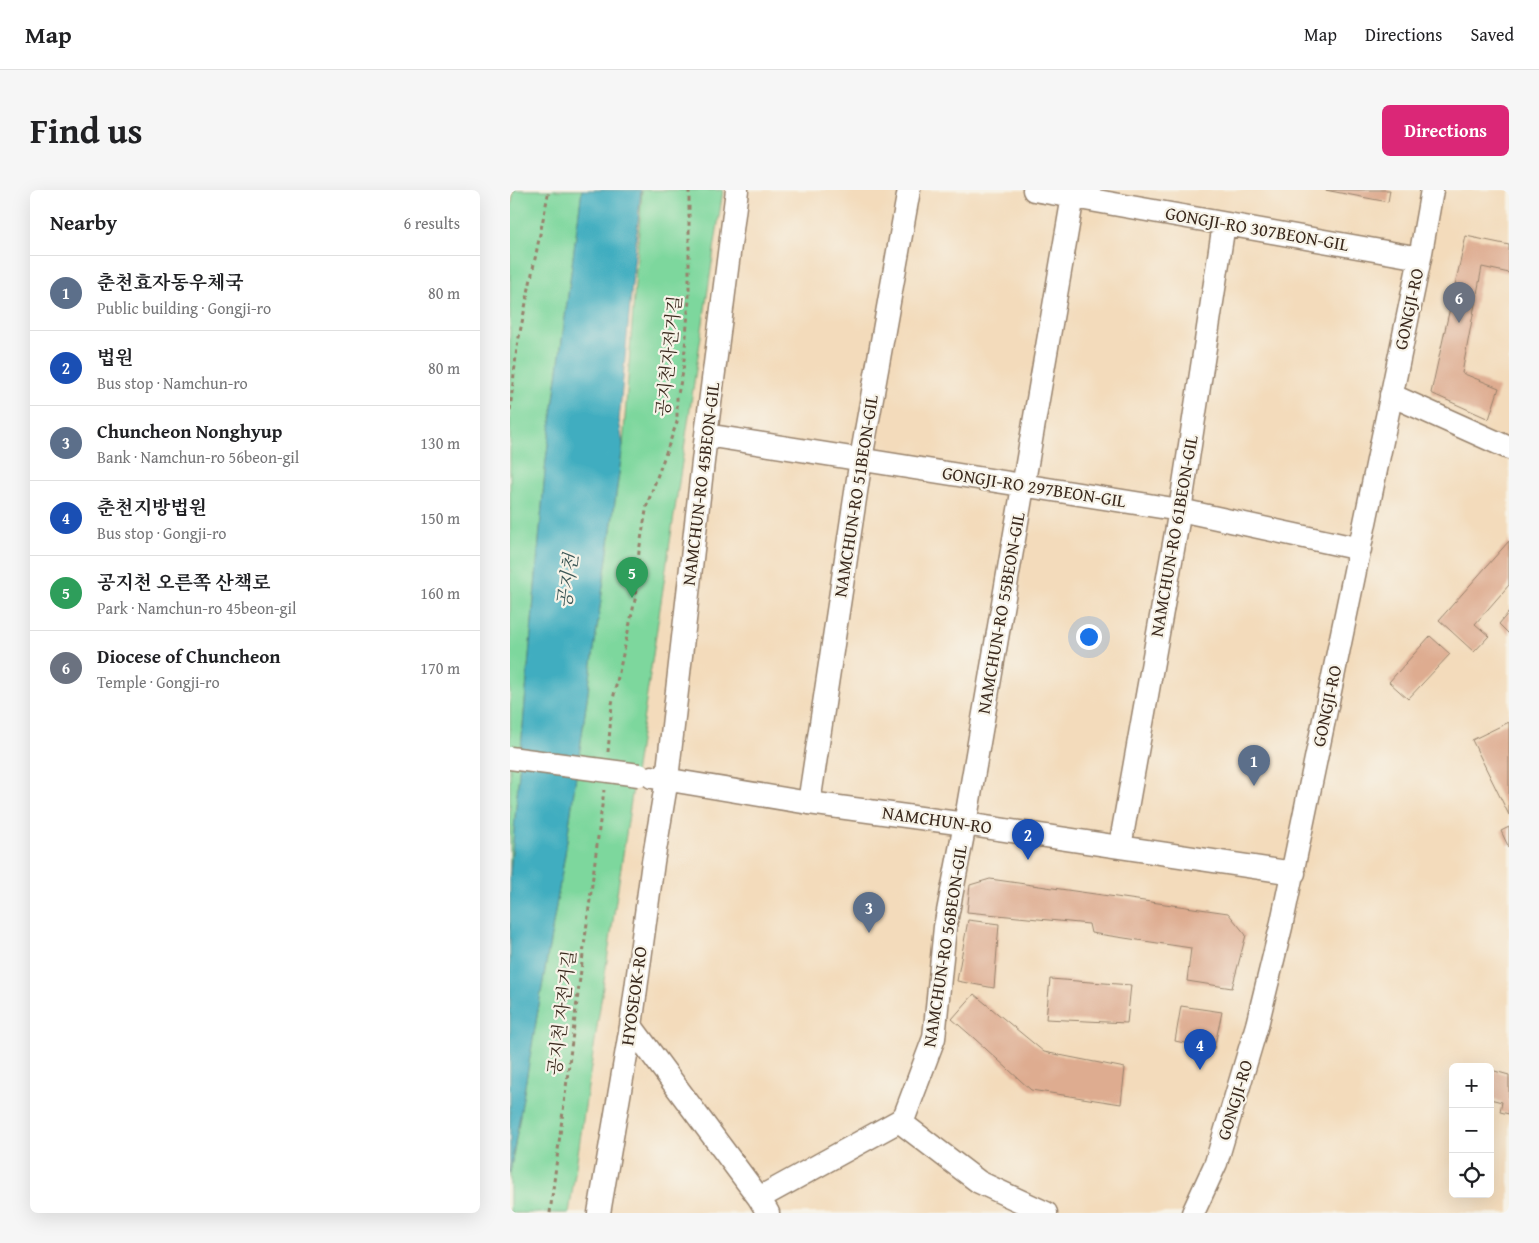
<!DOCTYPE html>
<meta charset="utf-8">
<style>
:root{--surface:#fff;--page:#f6f6f6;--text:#202124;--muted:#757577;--line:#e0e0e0;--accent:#db2777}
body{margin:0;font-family:"Gentium Book Plus","Noto Serif KR",serif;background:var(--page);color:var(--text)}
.controls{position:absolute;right:15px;bottom:15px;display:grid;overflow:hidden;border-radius:8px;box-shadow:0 5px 20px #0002}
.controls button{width:45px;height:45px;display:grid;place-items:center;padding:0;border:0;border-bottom:1px solid var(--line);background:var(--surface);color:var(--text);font:25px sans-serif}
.you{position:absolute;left:578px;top:446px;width:18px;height:18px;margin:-12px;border:4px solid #fff;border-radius:50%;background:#1a73e8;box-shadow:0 0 0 8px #1a73e833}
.badge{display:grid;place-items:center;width:32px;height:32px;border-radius:50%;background:var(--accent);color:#fff;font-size:16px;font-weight:700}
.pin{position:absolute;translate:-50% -41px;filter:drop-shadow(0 1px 2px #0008)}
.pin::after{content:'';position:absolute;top:26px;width:18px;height:15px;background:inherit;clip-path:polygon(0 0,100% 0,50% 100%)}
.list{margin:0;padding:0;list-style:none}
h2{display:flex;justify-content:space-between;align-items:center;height:65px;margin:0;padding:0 20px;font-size:21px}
h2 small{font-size:16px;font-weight:400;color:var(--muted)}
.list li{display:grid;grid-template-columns:32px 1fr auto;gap:15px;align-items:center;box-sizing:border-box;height:75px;padding:0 20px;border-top:1px solid var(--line)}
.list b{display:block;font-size:19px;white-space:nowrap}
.list p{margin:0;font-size:16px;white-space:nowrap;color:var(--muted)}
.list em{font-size:16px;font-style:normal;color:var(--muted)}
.icon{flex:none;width:28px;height:28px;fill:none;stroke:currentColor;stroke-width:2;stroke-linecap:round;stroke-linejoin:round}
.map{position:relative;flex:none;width:999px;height:1023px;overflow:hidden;border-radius:8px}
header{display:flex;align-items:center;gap:30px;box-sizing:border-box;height:70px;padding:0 25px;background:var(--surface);border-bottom:1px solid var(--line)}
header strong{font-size:24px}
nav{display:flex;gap:28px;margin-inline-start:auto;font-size:18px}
.intro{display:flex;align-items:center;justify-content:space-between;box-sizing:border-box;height:120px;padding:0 30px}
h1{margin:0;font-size:35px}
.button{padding:12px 22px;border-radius:8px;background:var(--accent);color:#fff;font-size:18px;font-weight:700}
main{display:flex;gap:30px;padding:0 30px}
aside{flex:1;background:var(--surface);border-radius:8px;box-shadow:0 5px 20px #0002}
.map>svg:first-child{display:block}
.green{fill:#7dd79d;stroke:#5c805e}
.water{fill:#41adc0;stroke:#3e6c6f}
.building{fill:#deac90}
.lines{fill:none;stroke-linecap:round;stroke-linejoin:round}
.minor-casing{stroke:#97826c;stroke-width:25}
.path{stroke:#97826c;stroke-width:3;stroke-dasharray:4 4;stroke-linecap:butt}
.minor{stroke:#fff;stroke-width:22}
.minor-bridge-casing{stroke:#97826c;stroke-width:25;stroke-linecap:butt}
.minor-bridge{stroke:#fff;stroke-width:22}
.labels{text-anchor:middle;stroke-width:4.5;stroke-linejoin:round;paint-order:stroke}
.street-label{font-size:18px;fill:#3b2a1e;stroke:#f7f3e8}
.water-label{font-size:19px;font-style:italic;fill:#3d5857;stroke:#f7f3e8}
</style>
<header>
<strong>Map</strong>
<nav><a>Map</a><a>Directions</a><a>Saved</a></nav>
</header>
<div class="intro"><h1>Find us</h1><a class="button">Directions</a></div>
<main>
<aside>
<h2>Nearby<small>6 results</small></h2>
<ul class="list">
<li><span class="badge" style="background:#5c6f8a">1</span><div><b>춘천효자동우체국</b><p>Public building · Gongji-ro</p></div><em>80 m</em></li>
<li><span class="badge" style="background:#1a4fb4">2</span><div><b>법원</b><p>Bus stop · Namchun-ro</p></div><em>80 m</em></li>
<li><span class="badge" style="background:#5c6f8a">3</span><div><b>Chuncheon Nonghyup</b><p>Bank · Namchun-ro 56beon-gil</p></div><em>130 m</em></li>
<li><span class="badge" style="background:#1a4fb4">4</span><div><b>춘천지방법원</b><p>Bus stop · Gongji-ro</p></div><em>150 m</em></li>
<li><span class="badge" style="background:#2e9e5b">5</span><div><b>공지천 오른쪽 산책로</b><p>Park · Namchun-ro 45beon-gil</p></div><em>160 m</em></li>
<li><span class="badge" style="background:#6b7280">6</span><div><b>Diocese of Chuncheon</b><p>Temple · Gongji-ro</p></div><em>170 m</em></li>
</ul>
</aside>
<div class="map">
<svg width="999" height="1023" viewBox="0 0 999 1023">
<rect width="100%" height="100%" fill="#f7f3e8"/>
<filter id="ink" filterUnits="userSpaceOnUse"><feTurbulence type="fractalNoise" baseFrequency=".02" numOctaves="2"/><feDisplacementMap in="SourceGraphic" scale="10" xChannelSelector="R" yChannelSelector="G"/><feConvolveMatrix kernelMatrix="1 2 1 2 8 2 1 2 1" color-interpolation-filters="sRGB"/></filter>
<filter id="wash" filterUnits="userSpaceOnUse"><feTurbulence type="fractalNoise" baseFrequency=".0096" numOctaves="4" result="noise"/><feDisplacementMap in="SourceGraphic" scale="20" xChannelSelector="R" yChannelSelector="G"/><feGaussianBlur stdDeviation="1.12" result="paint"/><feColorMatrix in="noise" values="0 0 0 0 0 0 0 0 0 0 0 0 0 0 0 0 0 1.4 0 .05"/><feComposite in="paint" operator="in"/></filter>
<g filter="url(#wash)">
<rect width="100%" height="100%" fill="#f3dbbb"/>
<path class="green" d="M4 0H72L36 270 0 686V25Z
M132 0H213L59 1023H0V983L55 664 113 255Z"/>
<path class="water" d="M72 0H131L109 230 113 255 55 664 0 983V686L36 270Z"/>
<g id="blocks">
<path class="building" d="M815 0H880L878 12Z
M956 46 999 55V83L972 77 952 183 989 198 979 229 921 203Z
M999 351V395L965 434 979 446 964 462 929 430Z
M999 422V444L989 434Z
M920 446 940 464 898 509 879 492Z
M999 532V625L962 550Z
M999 637V658L991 641Z
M480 689 718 723 736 745 722 798 677 791 681 758 581 743 579 734 457 722 460 695Z
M458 730 489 734 484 798 447 791Z
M540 789 621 795 617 833 536 829Z
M464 804 534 862 615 878 611 914 521 900 465 849 442 829Z
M671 816 712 822 704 859 665 851Z
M981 880 999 885V924L990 922 992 912 980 909Z"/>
</g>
</g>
<g filter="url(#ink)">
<use href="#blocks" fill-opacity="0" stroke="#97826c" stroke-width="1"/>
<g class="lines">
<g class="minor-casing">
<path id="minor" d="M524 0 910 68
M881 205 999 258
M196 245 670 320 850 359
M142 587 299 613 455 634 784 683
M299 613 351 269 399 0
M610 657 670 320 714 34
M121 836 249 1008 258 1023
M389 931 469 992 536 1023
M249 1008 389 931 395 925 424 848 435 737 455 634 563 6
M89 1023 121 836 143 672 157 589 196 245 227 0
M683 1023 706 973 747 835 771 737 910 68 922 0"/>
</g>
<path class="path" d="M0 220 7 157 39 0
M98 562 102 514 125 410 129 361 137 315 167 232V208L173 182 179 110V0
M40 1023 94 600"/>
<use href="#minor" class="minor"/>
<g class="minor-bridge-casing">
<path id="minor-bridge" d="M0 568 129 585"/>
</g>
<use href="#minor-bridge" class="minor-bridge"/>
</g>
</g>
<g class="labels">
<g class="street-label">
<text transform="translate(747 39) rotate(10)" y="6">GONGJI-RO 307BEON-GIL</text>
<text transform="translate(899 119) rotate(-78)" y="6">GONGJI-RO</text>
<text transform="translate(159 166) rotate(-84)" y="6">공지천자전거길</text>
<text transform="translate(191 294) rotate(-83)" y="6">NAMCHUN-RO 45BEON-GIL</text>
<text transform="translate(524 297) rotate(9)" y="6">GONGJI-RO 297BEON-GIL</text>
<text transform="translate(346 306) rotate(-81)" y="6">NAMCHUN-RO 51BEON-GIL</text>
<text transform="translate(664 346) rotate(-80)" y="6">NAMCHUN-RO 61BEON-GIL</text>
<text transform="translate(491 423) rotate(-80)" y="6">NAMCHUN-RO 55BEON-GIL</text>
<text transform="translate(817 516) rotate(-78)" y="6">GONGJI-RO</text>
<text transform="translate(427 630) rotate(8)" y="6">NAMCHUN-RO</text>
<text transform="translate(435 756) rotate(-81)" y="6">NAMCHUN-RO 56BEON-GIL</text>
<text transform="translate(124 806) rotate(-82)" y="6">HYOSEOK-RO</text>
<text transform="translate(52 823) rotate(-83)" y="6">공지천 자전거길</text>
<text transform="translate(725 910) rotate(-73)" y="6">GONGJI-RO</text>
</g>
<g class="water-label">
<text transform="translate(57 391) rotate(-82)" y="7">공지천</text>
</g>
</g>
</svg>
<div class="controls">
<button>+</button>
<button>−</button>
<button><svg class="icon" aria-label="locate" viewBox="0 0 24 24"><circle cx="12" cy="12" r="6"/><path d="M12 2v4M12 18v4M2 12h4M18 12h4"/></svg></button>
</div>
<div class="you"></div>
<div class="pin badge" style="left:744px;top:596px;background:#5c6f8a">1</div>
<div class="pin badge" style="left:518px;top:670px;background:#1a4fb4">2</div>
<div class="pin badge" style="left:359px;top:743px;background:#5c6f8a">3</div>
<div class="pin badge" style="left:690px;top:880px;background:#1a4fb4">4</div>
<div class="pin badge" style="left:122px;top:408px;background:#2e9e5b">5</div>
<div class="pin badge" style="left:949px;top:133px;background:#6b7280">6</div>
</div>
</main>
